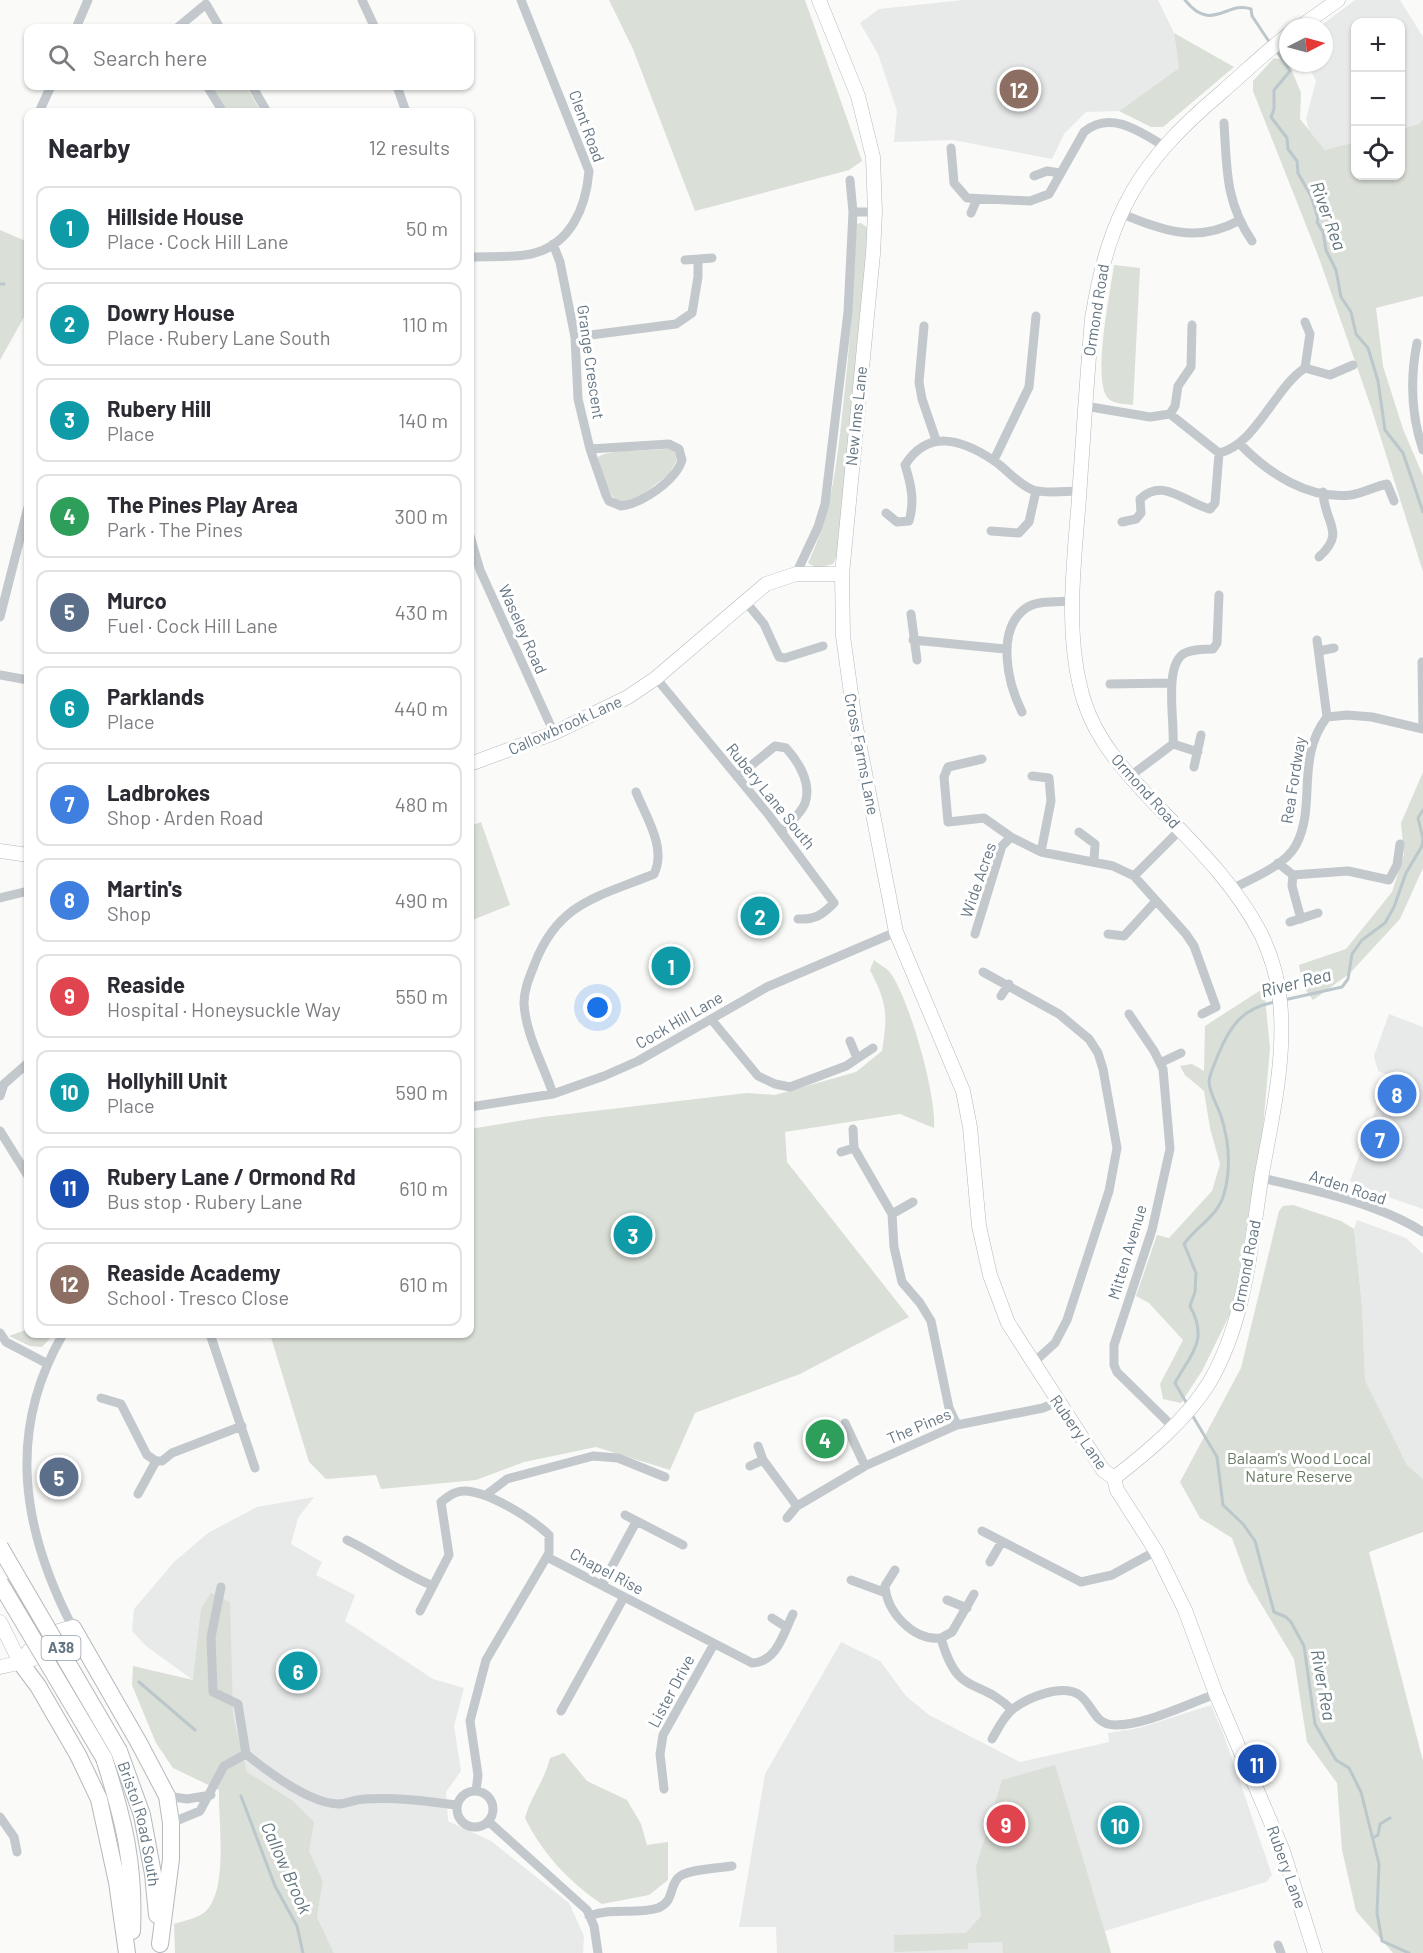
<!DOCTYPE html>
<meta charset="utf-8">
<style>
:root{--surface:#fff;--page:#f2f2f3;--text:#2b2b33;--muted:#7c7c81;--line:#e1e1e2;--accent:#e4572e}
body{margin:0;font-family:Barlow,sans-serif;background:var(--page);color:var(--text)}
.controls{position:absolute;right:18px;top:18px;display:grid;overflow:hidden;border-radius:12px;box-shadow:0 2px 4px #0004}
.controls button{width:54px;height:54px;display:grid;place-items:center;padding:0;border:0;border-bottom:2px solid var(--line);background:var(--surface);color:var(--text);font:30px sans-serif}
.compass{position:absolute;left:1279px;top:18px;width:54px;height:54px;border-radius:50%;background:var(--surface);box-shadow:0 2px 4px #0004;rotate:84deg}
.you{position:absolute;left:598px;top:1008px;width:21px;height:21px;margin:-15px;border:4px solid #fff;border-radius:50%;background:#1a73e8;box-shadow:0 0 0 9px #1a73e833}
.badge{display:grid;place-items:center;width:39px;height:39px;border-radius:50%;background:var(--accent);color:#fff;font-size:20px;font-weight:700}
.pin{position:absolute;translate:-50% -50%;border:3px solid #fff;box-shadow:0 2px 6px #0006}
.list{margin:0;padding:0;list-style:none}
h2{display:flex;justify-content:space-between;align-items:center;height:78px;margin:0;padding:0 24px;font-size:26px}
h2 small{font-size:20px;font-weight:400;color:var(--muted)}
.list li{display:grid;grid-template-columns:39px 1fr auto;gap:18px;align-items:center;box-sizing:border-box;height:84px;margin:0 12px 12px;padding:0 12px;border:2px solid var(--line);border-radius:12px}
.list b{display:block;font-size:22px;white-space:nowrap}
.list p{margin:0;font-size:20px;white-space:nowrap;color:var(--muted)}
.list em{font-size:20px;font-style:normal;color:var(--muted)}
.icon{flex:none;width:33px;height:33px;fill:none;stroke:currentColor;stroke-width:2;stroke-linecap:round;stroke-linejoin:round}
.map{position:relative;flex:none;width:1423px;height:1953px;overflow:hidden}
.search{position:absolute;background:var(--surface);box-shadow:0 2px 4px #0004;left:24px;top:24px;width:450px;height:66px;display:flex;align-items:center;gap:15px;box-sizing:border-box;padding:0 21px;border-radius:12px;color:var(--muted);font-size:22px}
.panel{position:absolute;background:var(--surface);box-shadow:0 2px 4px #0004;left:24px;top:108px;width:450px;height:1230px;border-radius:12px}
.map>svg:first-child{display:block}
.built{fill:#e8e9e9}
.green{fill:#dadfd7}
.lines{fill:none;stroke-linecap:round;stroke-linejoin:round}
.stream{stroke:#bbc7cb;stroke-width:3}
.secondary-casing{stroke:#b3babf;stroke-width:15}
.highway-casing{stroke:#b4b9bd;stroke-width:18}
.street{stroke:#c3c8cc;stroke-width:9}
.secondary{stroke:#fff;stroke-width:14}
.highway{stroke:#fff;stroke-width:16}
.highway-bridge-casing{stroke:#b4b9bd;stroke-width:18;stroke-linecap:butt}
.highway-bridge{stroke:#fff;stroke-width:16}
.labels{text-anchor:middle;stroke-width:6;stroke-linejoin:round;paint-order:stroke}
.shield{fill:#fff;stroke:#939fa8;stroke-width:1.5}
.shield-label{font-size:15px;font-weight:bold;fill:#657683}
.street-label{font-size:16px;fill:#657683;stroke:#fff}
.park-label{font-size:16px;fill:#687a64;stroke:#fff}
.water-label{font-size:18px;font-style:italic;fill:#60757c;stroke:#fff}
</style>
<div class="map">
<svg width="1423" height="1953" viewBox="0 0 1423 1953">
<rect width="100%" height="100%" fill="#fafaf8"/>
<path class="built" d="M963 0H1158L1174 33 1179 68 1119 111 1086 112 1064 134 1052 159 953 140 894 142 897 111 878 54 860 23 879 9Z
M1355 0H1400L1423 37V119L1419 124 1401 129 1400 22H1356L1355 142 1325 150 1309 130 1306 119 1316 81 1307 63H1324V27H1319Z
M1389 1014 1423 1027V1209L1365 1189 1350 1181 1388 1075 1378 1071 1374 1056Z
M1357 1220 1406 1238 1423 1254V1479L1407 1465 1365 1380 1362 1306 1354 1229Z
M314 1497 298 1518 291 1544 322 1562 316 1575 355 1595 345 1621 433 1679 464 1688 454 1726 461 1771 446 1792 448 1821 491 1841 569 1903 584 1936 583 1953H334L317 1917 323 1881 309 1851 292 1800 247 1772 233 1715 193 1680 146 1646 132 1631 134 1609 174 1562 208 1533 257 1507Z
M841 1642 880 1661 906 1696 929 1715 1020 1762 1109 1742 1108 1733 1139 1728 1211 1705 1223 1733 1272 1875 1266 1882 1105 1931 1111 1953H777L776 1927H739L765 1774Z"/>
<path class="green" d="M609 0H805L862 161 849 170 695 211 633 49Z
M1174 33 1234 67 1163 127H1151L1119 111 1179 68Z
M1274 58 1288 61 1301 93 1300 119 1325 150 1355 142 1356 176H1400L1401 129 1419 124 1423 119V296L1376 308 1383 366 1403 429 1423 476V572L1371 407 1319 258 1253 91V81Z
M212 86H246L261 112H228Z
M861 223 869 229 837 556 833 564 817 568 808 563C832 513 837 462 843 407 850 346 854 286 856 224Z
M0 230 28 242V310L0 360Z
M1114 265 1140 268 1133 405C1126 404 1115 404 1110 400 1090 387 1111 289 1114 265Z
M670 448 676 451 678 458 669 474 633 502H617L605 486 598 457C611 448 652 452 670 448Z
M1423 772V868L1400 919 1349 974 1313 1000 1303 986 1299 965 1346 949 1392 892 1404 854 1401 823Z
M481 822 510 905 470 921V826Z
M874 960C878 964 885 967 889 971 909 996 937 1097 934 1128L900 1114 785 1132 787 1162 909 1317 800 1374 695 1413 670 1470 596 1447 524 1462 476 1480 381 1489 376 1475 326 1479 309 1462 270 1334H470V1129L543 1117 747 1093 775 1095 856 1072 882 1051C888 1014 887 1003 870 970Z
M1264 988 1270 1048 1263 1128 1233 1308 1202 1371 1181 1403 1163 1399 1160 1384 1183 1340 1149 1303 1136 1296 1157 1235 1169 1238 1212 1191 1220 1164 1210 1128 1204 1091 1185 1075 1180 1066 1192 1064 1204 1071 1205 1026Z
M1293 1205 1341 1221 1354 1229 1362 1306 1365 1380 1407 1465 1423 1479V1532L1369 1552 1423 1761V1953H1393L1356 1911 1342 1850 1337 1783 1307 1742 1294 1659 1248 1582 1232 1538 1200 1518 1180 1482 1241 1368 1279 1211 1283 1206Z
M28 1329V1334H54L42 1347 30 1346 9 1336Z
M832 1424 841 1449 819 1457 808 1433Z
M211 1593 230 1602 233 1715 247 1772 292 1800 314 1822 309 1851 323 1881 317 1917 334 1953H175L174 1924C183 1921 198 1918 205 1912 229 1890 218 1821 219 1790L173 1768 156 1743 132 1685 133 1666 193 1680 201 1609Z
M564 1753 587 1781 627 1800 641 1824 647 1845 668 1842V1880L649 1895 602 1904C569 1882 542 1853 525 1818 531 1796 545 1780 550 1758Z
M1055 1765 1111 1953H1003L1002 1942 968 1943V1949L894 1952V1935L966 1933 981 1916 976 1867 1002 1780Z"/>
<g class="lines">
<path class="stream" d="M1185 0C1212 34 1227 0 1251 9L1252 16 1270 43
M1276 50 1290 71 1274 90V109L1271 117 1287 138 1288 149 1297 161 1298 173 1311 196 1318 218 1317 222 1323 232 1326 250 1336 270 1341 297 1351 312 1356 334 1368 348 1378 381 1385 430 1403 453 1423 512
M0 284H4
M1284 1000 1342 987 1348 979 1352 954 1362 940 1385 923 1394 907 1406 873 1422 846 1423 839 1418 818 1423 810
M1187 1404 1175 1383C1191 1353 1209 1341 1190 1306L1195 1292 1196 1273 1184 1244C1197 1226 1218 1216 1224 1194 1231 1169 1229 1141 1221 1116 1218 1106 1209 1093 1209 1081 1210 1073 1215 1063 1218 1055 1230 1026 1242 1008 1275 1002
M1191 1413 1217 1457 1223 1505 1243 1524 1255 1541 1274 1612 1286 1617 1291 1622 1304 1646 1315 1724 1336 1760 1349 1768 1361 1792 1379 1864 1377 1913 1382 1941 1409 1953
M139 1682 195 1730
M241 1796 275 1886 297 1926 303 1953
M1373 1838 1378 1835 1380 1824 1390 1818"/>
<g class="secondary-casing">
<path id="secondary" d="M819 0 858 96 873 157 875 212 873 254 842 574 843 636 855 722 896 932 963 1091 970 1127 979 1226 990 1275 1008 1323 1103 1470 1114 1478 1117 1490 1156 1551 1185 1610 1216 1694 1283 1851 1315 1953
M1300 27 1338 0
M470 764 554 733 628 697 656 678 766 584 796 574H842
M0 851 28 855
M1114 1478C1149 1451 1186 1420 1209 1383 1246 1321 1251 1243 1262 1173 1272 1118 1286 1058 1280 1001 1278 978 1271 955 1261 934 1236 886 1198 848 1161 810 1130 777 1098 745 1084 701 1064 635 1074 565 1079 498 1083 438 1087 378 1092 319 1109 212 1140 161 1222 92 1244 73 1265 52 1288 35
M0 1622 20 1662
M20 1662C31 1645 53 1629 73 1628
M0 1667C28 1661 59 1656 73 1628"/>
</g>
<g class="highway-casing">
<g id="highway">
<path d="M73 1628 139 1743 167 1796 171 1823V1859L160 1944"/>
<path d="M20 1662 38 1686 78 1755 99 1799 117 1882 127 1953"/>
<path id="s1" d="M119 1751 142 1815 153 1874 157 1915"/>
<path d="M104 1758C124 1821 135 1864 132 1931"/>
</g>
</g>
<path class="street" d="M362 0 375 28
M76 28 88 0
M177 28 206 4 220 28
M207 86 223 112
M252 86 267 112
M397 86 406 112
M39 112 51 86
M1224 123C1227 168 1225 202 1252 241
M951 148 954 183 967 198 1030 201 1049 194 1084 132C1110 110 1139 131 1164 146
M1034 176 1047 171 1060 173
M850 180 853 212
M971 213 977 199
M1120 213C1162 230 1196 244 1238 221
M553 244 560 262 575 337 578 399 590 449 606 495 609 501 621 506C642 504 676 480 682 460L679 449 669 444 590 449
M470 257C489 256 512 258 531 254 571 245 586 207 589 171L521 0
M685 260 712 258
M924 326 919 382 922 399 936 440
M575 337 676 324 692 313 698 277V260
M1417 343C1410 379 1411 415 1423 450
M1305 368 1310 334 1305 322
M1085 406 1150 417 1170 414 1219 453C1256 445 1275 387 1305 368L1330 375 1353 365
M1170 414 1175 406 1178 386 1191 367 1192 325
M1240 444C1268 473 1308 500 1351 495 1363 493 1376 486 1387 484L1394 501
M994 460 1029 387 1036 316
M886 513 897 522 909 521C915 501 911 484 905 465 928 429 961 439 993 460 1007 469 1016 483 1033 490 1046 494 1066 491 1080 491
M1122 522 1136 519 1141 513 1140 499C1164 477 1185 503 1210 509L1215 503 1219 453
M991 531 1019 533 1029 522 1036 491
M470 536 480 570 554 733
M1319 557C1347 532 1324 523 1323 492
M796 574 818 527 825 504 848 312 853 212H875
M745 601 764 624 779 657 785 658 823 646
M911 614 917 660
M0 617 28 507
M913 640 1005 649
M1317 640 1327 717
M1319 651 1334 648
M1422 662 1423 728
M0 675 28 680
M656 678 768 814 834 903C822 915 815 920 798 919
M1110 684 1170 683
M1022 712C1008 684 995 630 1026 608 1038 600 1058 602 1072 601
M1198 752 1173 744C1175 722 1163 664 1185 653 1193 649 1204 649 1213 649L1217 643 1219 595
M982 759 948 767 944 777 948 822 984 818 1011 837 1041 852 1113 866 1134 876 1180 830
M1194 767 1201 735
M1032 776 1049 778 1051 801 1041 852
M737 777 775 746 786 748C798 761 812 783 805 803 802 813 788 824 781 832
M1129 777 1173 744
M1079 832 1095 844 1094 861
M1278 863 1293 875 1348 871 1389 880 1397 865 1400 844
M1293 875 1292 886 1301 919
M1134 876 1186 934 1194 946 1216 1007 1202 1014
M1232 889C1252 878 1285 866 1296 845 1317 806 1295 758 1327 717L1347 715 1372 717 1423 729
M0 898 28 891
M1290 922 1318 913
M975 934 1002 846 1011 837
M1108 934 1124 936 1156 901
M983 972 1059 1014 1089 1039 1098 1053 1103 1069 1117 1148 1109 1191 1067 1320 1055 1343 1033 1363
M1001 996 1009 984
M1129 1014 1154 1051 1163 1069 1170 1149 1152 1230 1114 1345V1365L1117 1372 1173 1427
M711 1019 758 1076 775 1084 790 1087 846 1066 873 1048
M850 1041 857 1058
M1160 1063 1181 1053
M553 1094C544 1066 525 1033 524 1003 524 989 530 976 535 963 559 902 598 897 654 874 667 848 646 817 636 792
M0 1096 4 1084 28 1063
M470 1107 553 1094 604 1076 638 1061 767 987 896 932
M853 1129 854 1148 892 1214 894 1247 902 1282 920 1303 931 1321 949 1408 957 1425
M0 1131 28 1176
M841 1152 854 1148
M1262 1178C1313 1190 1378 1203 1423 1232
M892 1214 913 1202
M0 1333 6 1342 46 1363
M63 1334C6 1432 22 1530 73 1628
M210 1334 255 1468
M101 1398 121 1404 147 1455 156 1461
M845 1423 865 1466
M758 1446 763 1460 797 1506
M750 1466 763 1460
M138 1494 156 1461H162L172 1453 242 1426
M486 1495 507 1479 593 1456 618 1458 665 1477
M625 1515 683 1545
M787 1518 797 1506 865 1466 957 1425 1043 1408 1057 1402
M982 1531 1081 1582 1112 1575 1156 1551
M347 1540C376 1554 402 1573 431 1585
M547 1557 752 1663C777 1662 783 1634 793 1614
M990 1562 1001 1543
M895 1570 885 1586C887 1612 913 1641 941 1638
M851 1580 886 1593
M602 1585 636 1522
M221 1587 211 1637 213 1692 238 1704 246 1754C267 1771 309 1803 338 1804 346 1804 356 1799 365 1799 395 1797 426 1801 456 1805
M974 1594 952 1632 941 1638C958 1699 978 1676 1012 1710
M947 1600 967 1608
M420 1611 449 1555 441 1502C449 1496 456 1490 466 1491 491 1493 531 1518 549 1535V1553L486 1660 470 1721 478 1775 476 1791
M772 1618 786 1627
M561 1711 624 1597
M992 1739C998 1729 1003 1717 1013 1709 1027 1698 1060 1684 1078 1694 1093 1703 1093 1725 1115 1725 1146 1725 1187 1704 1216 1694
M664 1789 660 1754 663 1735 714 1644
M457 1809a18 18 0 1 1 36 0a18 18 0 1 1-36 0Z
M167 1796 187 1799 211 1795
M0 1817 14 1837 17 1852
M488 1821 587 1910 594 1926 598 1953
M171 1823 200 1811 224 1766 246 1754
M589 1916C613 1907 637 1915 658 1908 674 1902 669 1887 678 1878 685 1869 721 1868 732 1866
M1278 1945 1281 1953"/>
<use href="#secondary" class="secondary"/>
<use href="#highway" class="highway"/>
<g class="highway-bridge-casing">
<path id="highway-bridge" d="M0 1547 119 1751
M0 1583 104 1758"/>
</g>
<use href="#highway-bridge" class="highway-bridge"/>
</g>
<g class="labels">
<rect class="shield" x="41.5" y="1636" width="39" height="24" rx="4.5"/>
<g class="shield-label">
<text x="61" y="1653">A38</text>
</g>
<g class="street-label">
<text transform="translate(587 126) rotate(70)" y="6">Clent Road</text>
<text transform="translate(1096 310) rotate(-81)" y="6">Ormond Road</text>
<text transform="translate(591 362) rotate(82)" y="6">Grange Crescent</text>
<text transform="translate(856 416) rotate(-84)" y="6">New Inns Lane</text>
<text transform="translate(523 629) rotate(66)" y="6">Waseley Road</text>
<text transform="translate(565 725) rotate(-24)" y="6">Callowbrook Lane</text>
<text transform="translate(862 754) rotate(79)" y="6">Cross Farms Lane</text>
<text transform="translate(1293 780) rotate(-81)" y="6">Rea Fordway</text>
<text transform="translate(1146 791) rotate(48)" y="6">Ormond Road</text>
<text transform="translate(771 796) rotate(51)" y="6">Rubery Lane South</text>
<text transform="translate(978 880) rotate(-71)" y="6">Wide Acres</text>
<text transform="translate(679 1020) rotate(-30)" y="6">Cock Hill Lane</text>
<text transform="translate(1348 1187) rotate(18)" y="6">Arden Road</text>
<text transform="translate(1127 1252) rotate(-73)" y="6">Mitten Avenue</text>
<text transform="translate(1246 1266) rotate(-79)" y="6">Ormond Road</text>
<text transform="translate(919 1426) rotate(-23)" y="6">The Pines</text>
<text transform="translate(1079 1432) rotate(55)" y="6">Rubery Lane</text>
<text transform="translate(607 1571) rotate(28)" y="6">Chapel Rise</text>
<text transform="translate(671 1691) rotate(-62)" y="6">Lister Drive</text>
<text dy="6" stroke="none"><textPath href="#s1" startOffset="76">Bristol Road South</textPath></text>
<text transform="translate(1287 1867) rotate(70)" y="6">Rubery Lane</text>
</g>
<g class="park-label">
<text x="1299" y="1464">Balaam's Wood Local<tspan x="1299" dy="18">Nature Reserve</tspan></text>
</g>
<g class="water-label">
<text transform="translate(1328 216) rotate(70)" y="6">River Rea</text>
<text transform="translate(1296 983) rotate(-14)" y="6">River Rea</text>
<text transform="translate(1323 1685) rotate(80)" y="6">River Rea</text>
<text transform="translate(286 1868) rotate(66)" y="6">Callow Brook</text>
</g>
</g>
</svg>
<div class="controls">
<button>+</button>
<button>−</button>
<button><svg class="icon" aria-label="locate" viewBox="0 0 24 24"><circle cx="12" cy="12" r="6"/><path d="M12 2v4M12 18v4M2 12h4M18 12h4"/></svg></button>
</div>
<svg class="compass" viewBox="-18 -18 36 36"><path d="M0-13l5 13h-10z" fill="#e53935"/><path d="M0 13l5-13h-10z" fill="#7c7c81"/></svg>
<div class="you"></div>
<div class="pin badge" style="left:671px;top:966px;background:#0f9aa8">1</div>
<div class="pin badge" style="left:760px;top:916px;background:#0f9aa8">2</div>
<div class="pin badge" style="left:633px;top:1235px;background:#0f9aa8">3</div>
<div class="pin badge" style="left:825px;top:1439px;background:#2e9e5b">4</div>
<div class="pin badge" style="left:59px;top:1477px;background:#5c6f8a">5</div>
<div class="pin badge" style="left:298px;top:1671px;background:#0f9aa8">6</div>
<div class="pin badge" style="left:1380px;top:1139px;background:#3f7fe0">7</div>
<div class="pin badge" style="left:1397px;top:1094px;background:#3f7fe0">8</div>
<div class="pin badge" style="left:1006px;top:1824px;background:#e0444e">9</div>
<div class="pin badge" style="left:1120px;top:1825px;background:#0f9aa8">10</div>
<div class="pin badge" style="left:1257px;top:1764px;background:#1a4fb4">11</div>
<div class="pin badge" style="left:1019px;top:89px;background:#8d6e63">12</div>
<div class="search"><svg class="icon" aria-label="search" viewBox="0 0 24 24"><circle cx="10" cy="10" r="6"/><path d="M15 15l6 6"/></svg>Search here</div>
<section class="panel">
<h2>Nearby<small>12 results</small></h2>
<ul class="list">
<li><span class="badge" style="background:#0f9aa8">1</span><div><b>Hillside House</b><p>Place · Cock Hill Lane</p></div><em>50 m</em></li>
<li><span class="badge" style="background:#0f9aa8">2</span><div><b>Dowry House</b><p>Place · Rubery Lane South</p></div><em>110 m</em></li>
<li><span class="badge" style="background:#0f9aa8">3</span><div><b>Rubery Hill</b><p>Place</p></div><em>140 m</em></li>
<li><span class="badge" style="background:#2e9e5b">4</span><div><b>The Pines Play Area</b><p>Park · The Pines</p></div><em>300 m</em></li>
<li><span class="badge" style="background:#5c6f8a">5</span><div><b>Murco</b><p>Fuel · Cock Hill Lane</p></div><em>430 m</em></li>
<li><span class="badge" style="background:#0f9aa8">6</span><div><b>Parklands</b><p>Place</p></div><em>440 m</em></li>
<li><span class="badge" style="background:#3f7fe0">7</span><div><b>Ladbrokes</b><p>Shop · Arden Road</p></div><em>480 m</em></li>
<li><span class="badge" style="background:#3f7fe0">8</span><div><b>Martin's</b><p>Shop</p></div><em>490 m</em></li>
<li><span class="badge" style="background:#e0444e">9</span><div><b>Reaside</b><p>Hospital · Honeysuckle Way</p></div><em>550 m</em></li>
<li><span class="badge" style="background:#0f9aa8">10</span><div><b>Hollyhill Unit</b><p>Place</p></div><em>590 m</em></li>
<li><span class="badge" style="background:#1a4fb4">11</span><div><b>Rubery Lane / Ormond Rd</b><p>Bus stop · Rubery Lane</p></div><em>610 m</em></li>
<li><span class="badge" style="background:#8d6e63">12</span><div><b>Reaside Academy</b><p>School · Tresco Close</p></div><em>610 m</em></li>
</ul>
</section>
</div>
